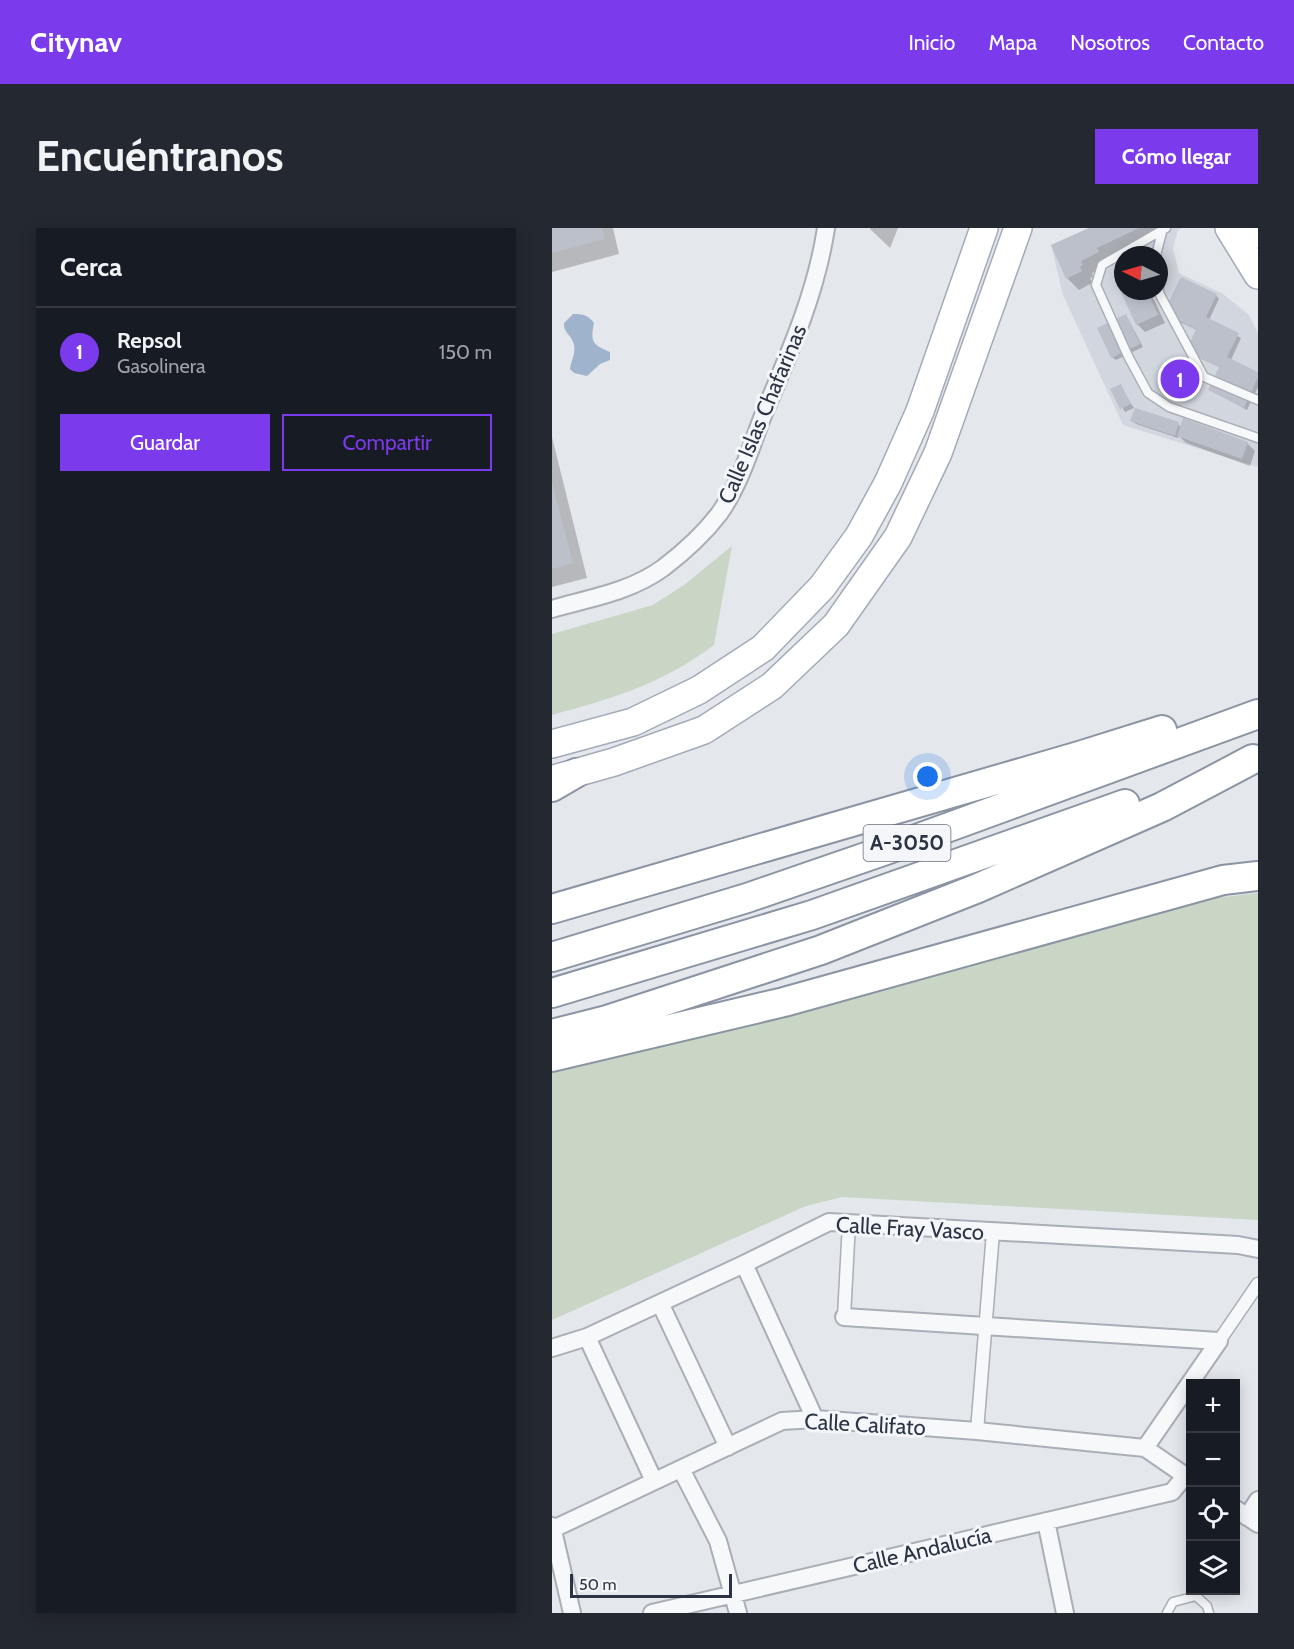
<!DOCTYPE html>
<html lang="es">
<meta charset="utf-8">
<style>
:root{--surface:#171b24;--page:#242831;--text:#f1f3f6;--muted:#9ea1a6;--line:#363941;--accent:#7c3aed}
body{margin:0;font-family:Cabin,sans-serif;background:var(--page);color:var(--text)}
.controls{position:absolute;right:18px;bottom:18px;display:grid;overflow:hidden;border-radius:0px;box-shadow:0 3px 15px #0003}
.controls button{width:54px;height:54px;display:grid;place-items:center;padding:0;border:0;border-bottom:2px solid var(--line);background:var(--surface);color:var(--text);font:30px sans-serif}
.compass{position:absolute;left:562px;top:18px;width:54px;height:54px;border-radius:50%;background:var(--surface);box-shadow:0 3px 15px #0003;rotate:275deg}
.scale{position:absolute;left:18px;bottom:15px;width:162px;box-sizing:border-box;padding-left:6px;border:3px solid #2b3445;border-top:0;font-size:16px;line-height:21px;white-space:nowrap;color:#2b3445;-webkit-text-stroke:4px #f4f6f9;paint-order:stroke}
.you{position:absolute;left:376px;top:549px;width:21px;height:21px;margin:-15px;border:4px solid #fff;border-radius:50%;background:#1a73e8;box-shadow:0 0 0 9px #1a73e833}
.badge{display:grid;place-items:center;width:39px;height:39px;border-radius:50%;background:var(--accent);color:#fff;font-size:20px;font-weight:700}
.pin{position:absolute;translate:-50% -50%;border:3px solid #fff;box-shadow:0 2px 6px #0006}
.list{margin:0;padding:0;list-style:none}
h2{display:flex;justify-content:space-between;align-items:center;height:78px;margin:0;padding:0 24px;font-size:26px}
h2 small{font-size:20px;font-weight:400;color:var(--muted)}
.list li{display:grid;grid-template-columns:39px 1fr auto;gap:18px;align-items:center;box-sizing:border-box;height:90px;padding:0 24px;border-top:2px solid var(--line)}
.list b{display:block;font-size:22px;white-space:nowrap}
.list p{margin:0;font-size:20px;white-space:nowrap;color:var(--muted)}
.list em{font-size:20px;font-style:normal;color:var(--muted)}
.actions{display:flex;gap:12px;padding:18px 24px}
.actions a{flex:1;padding:14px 0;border:2px solid var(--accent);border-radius:0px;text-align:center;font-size:21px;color:var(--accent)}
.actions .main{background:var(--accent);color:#fff}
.icon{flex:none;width:33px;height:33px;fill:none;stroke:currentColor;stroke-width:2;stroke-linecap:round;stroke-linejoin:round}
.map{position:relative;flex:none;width:706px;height:1385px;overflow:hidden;border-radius:0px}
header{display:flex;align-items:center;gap:36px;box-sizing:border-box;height:84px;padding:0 30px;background:var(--accent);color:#fff}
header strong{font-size:28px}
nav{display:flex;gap:33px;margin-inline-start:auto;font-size:21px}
.intro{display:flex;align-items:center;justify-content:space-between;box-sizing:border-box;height:144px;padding:0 36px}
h1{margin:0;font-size:42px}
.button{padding:15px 27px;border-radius:0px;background:var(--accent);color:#fff;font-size:21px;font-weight:700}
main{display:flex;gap:36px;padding:0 36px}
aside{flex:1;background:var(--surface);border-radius:0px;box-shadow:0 3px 15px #0003}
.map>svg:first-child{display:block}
.built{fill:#d2d6de;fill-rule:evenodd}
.green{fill:#c9d6c5}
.water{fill:#9fb4cc}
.shadow{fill:#0003}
.building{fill:#bbc0ca}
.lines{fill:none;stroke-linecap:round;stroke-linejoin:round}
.service-casing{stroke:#a9aeb7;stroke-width:11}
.pedestrian-casing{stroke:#a9aeb7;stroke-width:15}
.minor-casing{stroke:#a9aeb7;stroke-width:20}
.primary-casing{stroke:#a3abb8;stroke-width:30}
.trunk-casing{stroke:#8b94a3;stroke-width:32}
.service{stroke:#f7f8fa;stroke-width:8}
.pedestrian{stroke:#f7f8fa;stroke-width:12}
.minor{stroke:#f7f8fa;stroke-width:16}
.primary{stroke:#fff;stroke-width:27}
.trunk{stroke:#fff;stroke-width:28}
.labels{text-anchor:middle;stroke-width:6;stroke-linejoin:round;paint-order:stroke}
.shield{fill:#f4f6f9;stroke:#676e7b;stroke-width:1.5}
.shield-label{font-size:21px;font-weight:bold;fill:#2b3445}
.street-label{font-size:22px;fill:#2b3445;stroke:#f4f6f9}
</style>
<header>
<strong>Citynav</strong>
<nav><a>Inicio</a><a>Mapa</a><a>Nosotros</a><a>Contacto</a></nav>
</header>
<div class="intro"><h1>Encuéntranos</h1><a class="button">Cómo llegar</a></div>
<main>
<aside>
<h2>Cerca<small></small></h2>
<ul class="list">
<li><span class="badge">1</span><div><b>Repsol</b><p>Gasolinera</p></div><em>150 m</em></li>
</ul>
<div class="actions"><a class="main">Guardar</a><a>Compartir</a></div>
</aside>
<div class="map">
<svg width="706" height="1385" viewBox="0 0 706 1385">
<rect width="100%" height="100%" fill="#e4e7ec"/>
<path class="built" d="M537 0H630L626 2 621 20 627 45 671 66 697 87 706 105V239L571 197 511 67 499 17ZM571 27H607V63H571Z"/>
<path class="green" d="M180 318 162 417C110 456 62 470 0 487V406L101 377 132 357Z
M706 665V992L290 969 254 978 0 1092V845L223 791 662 670Z"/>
<path class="water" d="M21 86C31 86 36 87 42 95 38 114 41 117 58 124V132L48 136 35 148 22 145 18 141C19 133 24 125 22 117 20 107 11 105 12 95Z"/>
<path class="shadow" d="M0 0H61L67 26 0 44Z
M318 0H346L338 20 318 1Z
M540 0H604L607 7 540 45 541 49 538 50 540 55 527 62 515 50Z
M565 52 571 63H598L613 95 593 104 585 96Z
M664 67 667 71 657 92 689 110 679 132 706 145V159L695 182 658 162 669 140 639 126 645 102 617 89Z
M574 87 591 119 564 132 560 129Z
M568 158 582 180 573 184 560 162Z
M580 193 626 196 629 199 695 215 703 223 698 238 634 215 627 208 626 210 584 196Z
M0 209 35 350 0 359Z"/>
<path class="building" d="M0 0H50L53 11 0 25Z
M537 0H587L545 20 547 24 529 33 531 37 528 39 530 43 514 51 499 17Z
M571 47V63H595L606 87 584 97 563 51Z
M629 49 665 66 654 89 687 105 675 129 706 144V149L692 180 656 162 667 139 634 123 644 101 611 85Z
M574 86 588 116 559 130 545 100Z
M569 156 579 176 568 181 558 161Z
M583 180 627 194 623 208 578 193Z
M631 190 696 214 690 231 625 208Z
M0 254 21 335 0 341Z"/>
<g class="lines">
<g class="service-casing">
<path id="service" d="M614 0 550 37 544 57 576 128 596 165 617 179 706 210
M604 27 610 4
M607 60V65L652 149 706 172
M615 1385 621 1374 644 1368 655 1378 657 1385"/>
</g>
<g class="pedestrian-casing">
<path id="pedestrian" d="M292 1089 297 995
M667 1113 706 1056
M425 1203 441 1004"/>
</g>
<g class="minor-casing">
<path id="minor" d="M0 381C38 370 78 364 111 340 132 324 151 307 167 286 187 258 198 222 210 190 236 128 264 67 274 0
M192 1036 263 1191
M108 1075 176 1219
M292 1089 667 1113
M35 1109 102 1253
M0 1120 35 1109 192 1036 277 994 686 1017 706 1021
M593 1220 667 1113
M129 1241 166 1313 186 1385
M684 1281 706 1296
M695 1289 706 1272
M494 1293 513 1385
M0 1298 20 1385
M1 1301 230 1193 263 1191 425 1203 593 1220 638 1251
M100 1385 620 1264 633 1248"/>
</g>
<g class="primary-casing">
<path id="primary" d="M677 0 706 47
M702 0 706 6
M0 516 81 494 147 462 211 420 270 359 307 308 336 255 368 183 432 0
M2 551 62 534 152 502 220 458 284 397 346 309 386 225 466 0"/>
</g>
<g class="trunk-casing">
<path id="trunk" d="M0 559 24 545
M0 681 527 528 610 502
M0 729 195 670 337 621 706 486
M0 765 260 687 573 576
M0 806 55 792 269 722 426 660 610 579 701 531
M0 829 232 774 671 652 706 648"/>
</g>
<use href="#service" class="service"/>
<use href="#pedestrian" class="pedestrian"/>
<use href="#minor" class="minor"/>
<use href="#primary" class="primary"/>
<use href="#trunk" class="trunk"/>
</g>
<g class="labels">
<rect class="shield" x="311.5" y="597" width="87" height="36" rx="4.5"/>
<g class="shield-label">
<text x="355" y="622">A-3050</text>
</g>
<g class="street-label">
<text transform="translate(210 186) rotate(-67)" y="8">Calle Islas Chafarinas</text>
<text transform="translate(358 1000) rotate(3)" y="8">Calle Fray Vasco</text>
<text transform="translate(313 1196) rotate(3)" y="8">Calle Califato</text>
<text transform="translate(370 1322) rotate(-13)" y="8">Calle Andalucía</text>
</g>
</g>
</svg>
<div class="controls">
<button>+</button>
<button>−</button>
<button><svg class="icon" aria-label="locate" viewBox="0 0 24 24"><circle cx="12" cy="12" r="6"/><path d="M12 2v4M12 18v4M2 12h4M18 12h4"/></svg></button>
<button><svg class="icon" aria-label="layers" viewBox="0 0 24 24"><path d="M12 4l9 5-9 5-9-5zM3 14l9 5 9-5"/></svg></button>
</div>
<svg class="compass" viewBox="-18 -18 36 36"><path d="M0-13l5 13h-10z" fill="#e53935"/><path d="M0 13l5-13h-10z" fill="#9ea1a6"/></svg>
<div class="scale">50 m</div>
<div class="you"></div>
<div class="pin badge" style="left:628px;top:151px">1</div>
</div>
</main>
